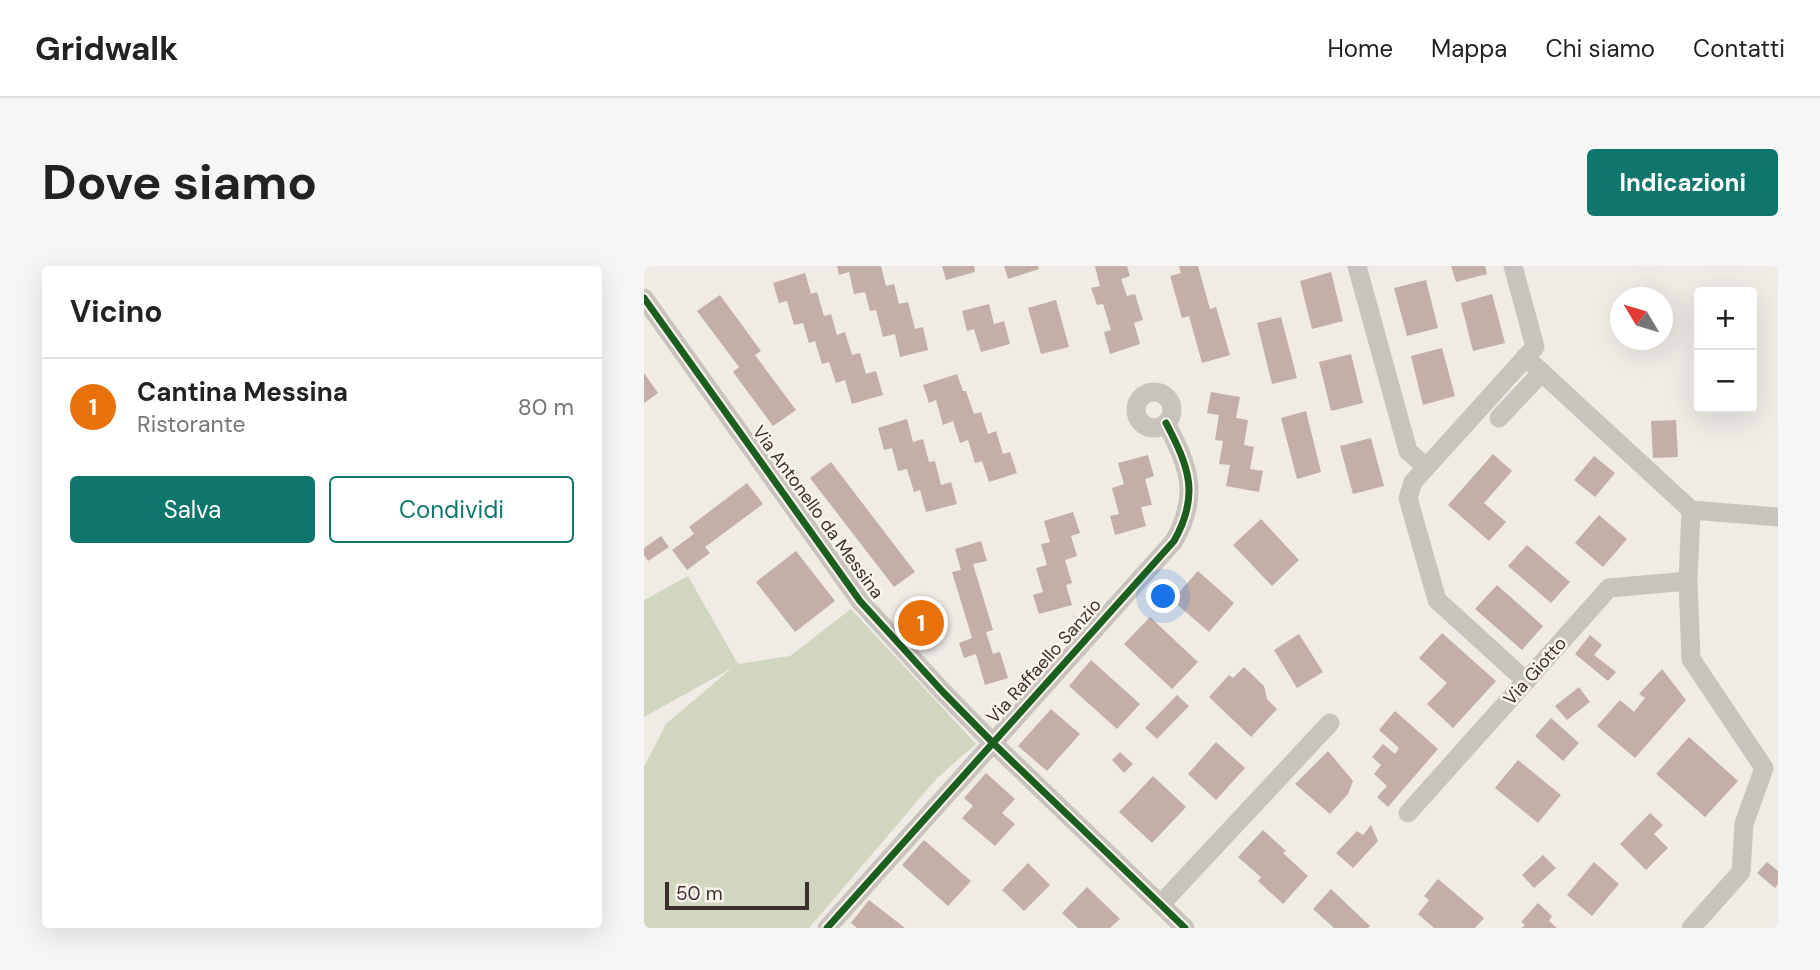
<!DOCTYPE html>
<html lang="it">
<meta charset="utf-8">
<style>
:root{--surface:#fff;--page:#f6f6f6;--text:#222;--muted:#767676;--line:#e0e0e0;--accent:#0f766e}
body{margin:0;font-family:"DM Sans",sans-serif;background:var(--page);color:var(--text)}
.controls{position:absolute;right:21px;top:21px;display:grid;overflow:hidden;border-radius:7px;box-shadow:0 7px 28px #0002}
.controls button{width:63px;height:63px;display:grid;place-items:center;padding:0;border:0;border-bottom:2px solid var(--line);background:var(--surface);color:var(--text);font:35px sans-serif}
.compass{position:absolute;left:966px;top:21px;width:63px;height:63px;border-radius:50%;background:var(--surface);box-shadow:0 7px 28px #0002;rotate:308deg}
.scale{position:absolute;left:21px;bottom:18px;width:144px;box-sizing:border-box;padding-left:7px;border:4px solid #3b302b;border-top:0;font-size:19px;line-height:24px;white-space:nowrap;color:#3b302b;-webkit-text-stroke:5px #fbf5ee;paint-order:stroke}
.you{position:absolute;left:520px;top:331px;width:24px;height:24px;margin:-18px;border:5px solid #fff;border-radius:50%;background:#1a73e8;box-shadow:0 0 0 10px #1a73e833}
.badge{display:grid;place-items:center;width:46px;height:46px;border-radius:50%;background:var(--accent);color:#fff;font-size:23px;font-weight:700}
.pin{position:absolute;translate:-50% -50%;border:4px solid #fff;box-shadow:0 2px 7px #0006}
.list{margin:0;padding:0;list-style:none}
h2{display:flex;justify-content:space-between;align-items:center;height:91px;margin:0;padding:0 28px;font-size:30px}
h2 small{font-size:23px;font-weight:400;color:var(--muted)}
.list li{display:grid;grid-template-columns:46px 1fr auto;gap:21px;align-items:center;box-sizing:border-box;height:98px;padding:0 28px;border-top:2px solid var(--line)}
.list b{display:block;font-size:26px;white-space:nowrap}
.list p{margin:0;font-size:23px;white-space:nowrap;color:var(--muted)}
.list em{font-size:23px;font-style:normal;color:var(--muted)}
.actions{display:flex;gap:14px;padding:21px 28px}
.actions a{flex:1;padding:16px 0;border:2px solid var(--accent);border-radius:7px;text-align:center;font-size:24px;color:var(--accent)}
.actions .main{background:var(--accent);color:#fff}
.map{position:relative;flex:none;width:1134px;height:662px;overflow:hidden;border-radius:7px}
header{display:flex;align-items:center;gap:42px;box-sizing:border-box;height:98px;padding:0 35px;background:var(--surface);border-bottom:2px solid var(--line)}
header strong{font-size:33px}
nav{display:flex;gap:38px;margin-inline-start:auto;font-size:24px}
.intro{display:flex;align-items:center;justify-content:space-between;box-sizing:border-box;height:168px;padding:0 42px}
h1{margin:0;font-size:49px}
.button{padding:18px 32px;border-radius:7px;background:var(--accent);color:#fff;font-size:24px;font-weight:700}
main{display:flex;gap:42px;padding:0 42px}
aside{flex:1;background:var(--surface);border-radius:7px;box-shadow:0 7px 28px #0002}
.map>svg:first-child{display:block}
.green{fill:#d1d6bf}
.building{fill:#c3afa7}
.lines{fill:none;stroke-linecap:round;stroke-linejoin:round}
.minor{stroke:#c9c3be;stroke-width:19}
.cycleway-casing{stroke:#fbf5ee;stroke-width:11}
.cycleway{stroke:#1b5e20;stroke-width:7}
.labels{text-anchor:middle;stroke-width:5;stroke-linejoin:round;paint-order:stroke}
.street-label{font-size:18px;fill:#3b302b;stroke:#fbf5ee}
</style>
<header>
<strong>Gridwalk</strong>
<nav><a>Home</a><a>Mappa</a><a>Chi siamo</a><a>Contatti</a></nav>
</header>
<div class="intro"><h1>Dove siamo</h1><a class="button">Indicazioni</a></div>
<main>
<aside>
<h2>Vicino<small></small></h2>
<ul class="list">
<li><span class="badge" style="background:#e8710a">1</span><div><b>Cantina Messina</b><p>Ristorante</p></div><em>80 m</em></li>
</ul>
<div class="actions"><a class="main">Salva</a><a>Condividi</a></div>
</aside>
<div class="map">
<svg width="1134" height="662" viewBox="0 0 1134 662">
<rect width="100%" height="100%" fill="#f0ebe5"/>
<path class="green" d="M44 310 94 398 146 390 207 343 332 478 293 512 165 662H0V501L22 458 88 402 0 451V334Z"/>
<path class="building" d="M193 0H237L242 20 250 18 255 38 264 36 271 63 279 61 284 84 256 91 251 68 239 71 232 44 226 45 221 26 210 28 205 6 195 9Z
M298 0H330L331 6 302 14Z
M360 0H394L395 3 364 13Z
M451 0H483L486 10 477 13 483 30 491 28 499 54 490 57 496 78 466 88 460 66 467 64 459 38 453 39 447 22 456 20Z
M535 0H554L566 43 572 41 586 89 558 97 545 50 538 52 526 10 537 7Z
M807 0H841L843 8 812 16Z
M687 6 699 55 668 63 656 15Z
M161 7 167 28 173 26 180 50 187 48 193 69 201 66 208 89 216 87 222 108 232 105 239 129 208 138 201 114 192 117 185 96 178 98 171 75 165 77 159 57 150 59 143 35 135 37 129 17Z
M782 14 794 62 763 70 750 22Z
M848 28 861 77 829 85 817 37Z
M76 29 117 85 111 89 152 144 129 160 89 106 95 101 53 45Z
M412 34 425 81 397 88 384 42Z
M345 38 350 58 360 55 366 78 337 86 330 63 323 65 318 45Z
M637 51 653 112 628 118 613 57Z
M798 82 811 130 779 139 767 90Z
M707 88 719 137 687 145 675 96Z
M0 107 14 127 0 137Z
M313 108 319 125H322L330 148 337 146 344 168 352 165 359 188 366 186 373 207 345 216 338 195 331 197 324 174 316 177 309 155 299 159 292 134 285 137 279 119Z
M567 126 596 131 592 152 604 154 600 179 610 181 606 203 619 205 615 226 582 220 586 199 575 198 579 175 571 174 575 149 563 147Z
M662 145 677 206 653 213 637 152Z
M263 153 269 176 279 173 285 196 291 195 297 219 307 216 313 238 282 246 276 224 270 226 263 203 254 205 248 182 240 184 234 162Z
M1032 154 1034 191 1009 192 1007 155Z
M727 172 740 220 709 228 696 180Z
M849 188 868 205 840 237 862 256 845 275 804 239Z
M504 189 510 210 501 213 508 239 497 241 502 260 471 269 466 250 475 248 468 222 480 218 474 197Z
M950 190 971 207 951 231 930 214Z
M187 196 271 306 250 321 166 212Z
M103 217 119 238 61 281 66 287 43 304 28 284 50 268 45 261Z
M429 246 436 267 427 270 433 290 421 294 428 317 422 319 428 339 395 348 389 329 399 326 392 302 403 299 397 278 406 276 400 255Z
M955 249 983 273 959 301 931 277Z
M617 253 655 294 628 320 589 279Z
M17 270 25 281 4 295 0 289V282Z
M337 275 343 295 329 298 349 364 342 366 349 388 356 386 364 412 341 419 332 388 320 392 315 377 328 372 308 306 317 304 311 283Z
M883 279 926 316 907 337 864 300Z
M152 285 191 335 151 366 112 316Z
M554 305 590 337 565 366 528 334Z
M853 319 899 360 878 384 831 343Z
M277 340 294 356 277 374 260 358Z
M506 351 554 396 528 423 480 378Z
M798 367 852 415 809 462 783 438 803 417 775 392Z
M655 368 679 406 653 422 630 384Z
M946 369 958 379 950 389 972 406 964 415 931 388Z
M447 394 496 438 473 463 425 420Z
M600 401 620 420 623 433 633 443 607 471 565 431 585 409 589 412Z
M1018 403 1042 434 991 492 953 460 976 434 990 446 1001 432 995 428Z
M935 421 946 436 923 454 911 440Z
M533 429 545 440 513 473 501 462Z
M407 443 436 468 403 505 374 480Z
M751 445 794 483 744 541 733 531 743 520 730 508 737 499 728 491 739 478 751 488 755 482 735 464Z
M907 452 935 477 919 495 891 470Z
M1045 471 1094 515 1061 551 1012 508Z
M572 476 601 502 572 534 544 508Z
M684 485 709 515 704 528 686 548 651 518Z
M476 486 489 498 480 507 468 494Z
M874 494 917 529 894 557 851 522Z
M342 507 371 533 358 547 371 558 351 580 318 552 329 540 320 532Z
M509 510 542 541 508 577 475 546Z
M1006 547 1019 559 1010 568 1024 582 1002 604 976 578Z
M727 559 734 575 709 602 692 587 713 565 719 569Z
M619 564 642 585 639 587 664 610 639 638 614 615 617 611 594 591Z
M280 574 327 615 304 640 258 599Z
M899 589 912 602 890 622 878 609Z
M950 596 975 618 948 650 923 629Z
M1123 596 1134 605V618L1131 622 1113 607Z
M384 597 406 619 380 645 358 624Z
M794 613 840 652 831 662H790L774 648 785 634 780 630Z
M443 621 476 653 466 662H434L418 647Z
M687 623 726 660 724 662H690L669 643Z
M225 634 261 662H213L207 657Z
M894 637 908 650 905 655 913 662H878L881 659 877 656Z"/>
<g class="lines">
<path class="minor" d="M713 0 764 185 782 201
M869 0 891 81 769 216 764 232 793 334 882 415
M0 32 216 335 298 425 349 477 541 662
M881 91 1047 244
M492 144a18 18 0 1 1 36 0a18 18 0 1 1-36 0Z
M855 152 898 106
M764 547 965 322 1044 315
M517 638 686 457
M183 662 530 275C556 229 545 201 522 157
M1047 662 1097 606 1100 558 1120 502 1047 393 1044 315 1047 244 1134 251"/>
<g class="cycleway-casing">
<path id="cycleway" d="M0 32 216 335 298 425 349 477 541 662
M183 662 530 275C556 229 545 201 522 157"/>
</g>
<use href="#cycleway" class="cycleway"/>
</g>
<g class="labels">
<g class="street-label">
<text transform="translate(174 246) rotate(54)" y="6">Via Antonello da Messina</text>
<text transform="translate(400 395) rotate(-48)" y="6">Via Raffaello Sanzio</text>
<text transform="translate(891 405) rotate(-48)" y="6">Via Giotto</text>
</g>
</g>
</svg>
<div class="controls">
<button>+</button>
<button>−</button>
</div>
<svg class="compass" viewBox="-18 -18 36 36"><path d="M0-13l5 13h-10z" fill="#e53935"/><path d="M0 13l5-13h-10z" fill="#767676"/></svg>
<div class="scale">50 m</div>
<div class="you"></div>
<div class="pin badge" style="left:277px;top:357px;background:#e8710a">1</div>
</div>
</main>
